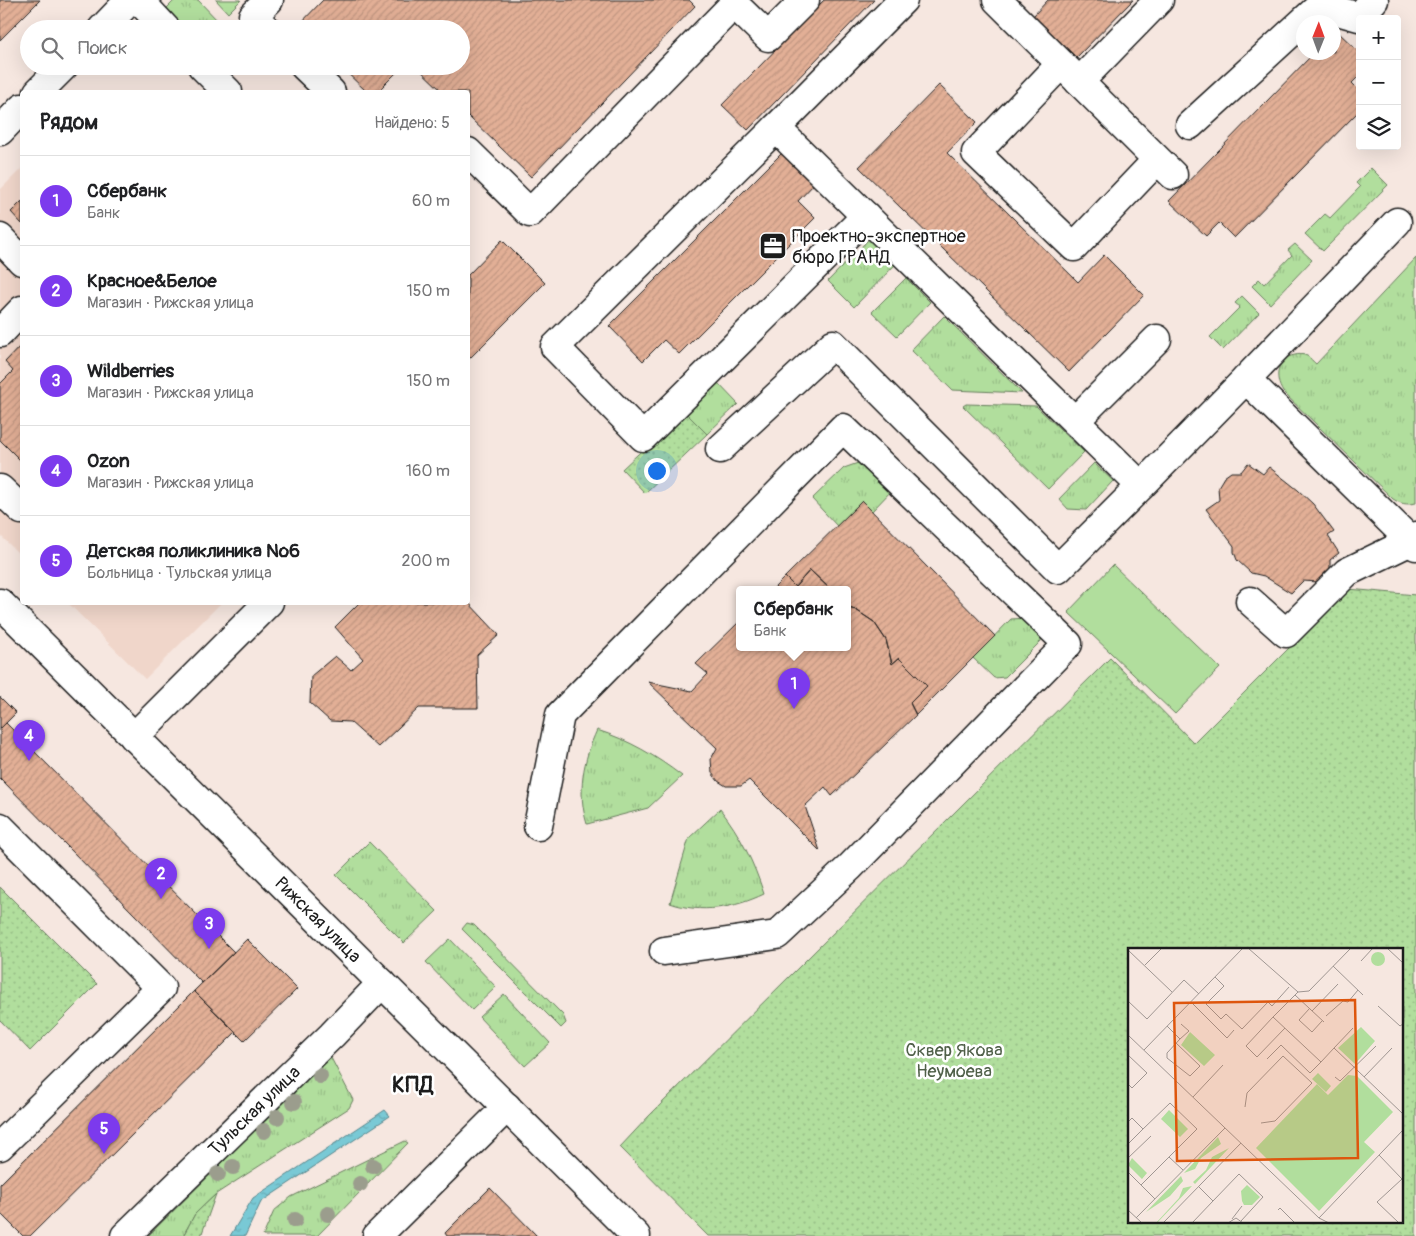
<!DOCTYPE html>
<html lang="ru">
<meta charset="utf-8">
<style>
:root{--surface:#fff;--page:#f2f2f2;--text:#202124;--muted:#757577;--line:#e0e0e0;--accent:#7c3aed}
body{margin:0;font-family:Pangolin,sans-serif;background:var(--page);color:var(--text)}
.controls{position:absolute;right:15px;top:15px;display:grid;overflow:hidden;border-radius:5px;box-shadow:0 5px 20px #0002}
.controls button{width:45px;height:45px;display:grid;place-items:center;padding:0;border:0;border-bottom:1px solid var(--line);background:var(--surface);color:var(--text);font:25px sans-serif}
.compass{position:absolute;left:1296px;top:15px;width:45px;height:45px;border-radius:50%;background:var(--surface);box-shadow:0 5px 20px #0002;rotate:1deg}
.you{position:absolute;left:656px;top:470px;width:18px;height:18px;margin:-12px;border:4px solid #fff;border-radius:50%;background:#1a73e8;box-shadow:0 0 0 8px #1a73e833}
.badge{display:grid;place-items:center;width:32px;height:32px;border-radius:50%;background:var(--accent);color:#fff;font-size:16px;font-weight:700}
.pin{position:absolute;translate:-50% -41px;filter:drop-shadow(0 1px 2px #0008)}
.pin::after{content:'';position:absolute;top:26px;width:18px;height:15px;background:inherit;clip-path:polygon(0 0,100% 0,50% 100%)}
.popup{position:absolute;left:736px;top:586px;width:115px;height:65px;box-sizing:border-box;display:grid;place-content:center;border-radius:5px;background:var(--surface);filter:drop-shadow(0 1px 4px #0005);font-size:16px;white-space:nowrap;color:var(--muted)}
.popup b{font-size:19px;color:var(--text)}
.popup::after{content:'';position:absolute;left:50%;top:100%;margin-left:-10px;border:10px solid transparent;border-top-color:var(--surface)}
.list{margin:0;padding:0;list-style:none}
h2{display:flex;justify-content:space-between;align-items:center;height:65px;margin:0;padding:0 20px;font-size:21px}
h2 small{font-size:16px;font-weight:400;color:var(--muted)}
.list li{display:grid;grid-template-columns:32px 1fr auto;gap:15px;align-items:center;box-sizing:border-box;height:90px;padding:0 20px;border-top:1px solid var(--line)}
.list b{display:block;font-size:19px;white-space:nowrap}
.list p{margin:0;font-size:16px;white-space:nowrap;color:var(--muted)}
.list em{font-size:16px;font-style:normal;color:var(--muted)}
.icon{flex:none;width:28px;height:28px;fill:none;stroke:currentColor;stroke-width:2;stroke-linecap:round;stroke-linejoin:round}
.map{position:relative;flex:none;width:1416px;height:1236px;overflow:hidden}
.search{position:absolute;background:var(--surface);box-shadow:0 5px 20px #0002;left:20px;top:20px;width:450px;height:55px;display:flex;align-items:center;gap:12px;box-sizing:border-box;padding:0 18px;border-radius:28px;color:var(--muted);font-size:19px}
.panel{position:absolute;background:var(--surface);box-shadow:0 5px 20px #0002;left:20px;top:90px;width:450px;height:515px;border-radius:5px}
.map>svg:first-child{display:block}
.built{fill:#f0d6ca}
.grass{fill:url(#grass-tufts);stroke:#667d5c}
.park{fill:url(#park-dots);stroke:#667d5c;fill-rule:evenodd}
.pitch{fill:#b1de9d;stroke:#667d5c}
.water{fill:url(#water-ripples);stroke:#54848b}
.building{fill:url(#building-hatch);stroke:#1c1c1c}
.lines{fill:none;stroke-linecap:round;stroke-linejoin:round}
.minor-casing{stroke:#1c1c1c;stroke-width:31}
.minor{stroke:#fff;stroke-width:28}
.tree{fill:#9b9d8d}
.labels{text-anchor:middle;stroke-width:5;stroke-linejoin:round;paint-order:stroke}
.poi-label{font-size:18px;fill:#1c1c1c;stroke:#fff;text-anchor:start}
.street-label{font-size:18px;fill:#1c1c1c;stroke:#fff}
.park-label{font-size:18px;fill:#506049;stroke:#fff}
.district-label{font-size:22px;font-weight:bold;letter-spacing:1px;fill:#1c1c1c;stroke:#fff}
.inset-road{fill:none;stroke:#9f9692;stroke-width:1}
.view{fill:#de560d;fill-opacity:0.15;stroke:#de560d;stroke-width:2.5}
.inset-edge{fill:none;stroke:#1c1c1c;stroke-width:2.5}
</style>
<div class="map">
<svg width="1416" height="1236" viewBox="0 0 1416 1236">
<defs>
<pattern id="grass-tufts" width="24" height="20" patternUnits="userSpaceOnUse" patternTransform="scale(1.25)"><rect width="24" height="20" fill="#b1de9d"/><path d="M3 7l-1-3M5 7V3M7 7l1-3M15 17l-1-3M17 17v-4M19 17l1-3" fill="none" stroke="#98be87"/></pattern>
<pattern id="park-dots" width="8" height="8" patternUnits="userSpaceOnUse" patternTransform="scale(1.25)"><rect width="8" height="8" fill="#b1de9d"/><path d="M2 2h.1M6 6h.1" fill="none" stroke="#98be87" stroke-width="1.8" stroke-linecap="round"/></pattern>
<pattern id="water-ripples" width="26" height="14" patternUnits="userSpaceOnUse" patternTransform="scale(1.25)"><rect width="26" height="14" fill="#79c9d5"/><path d="M2 4q2-2 4 0t4 0M15 11q2-2 4 0t4 0" fill="none" stroke="#68acb6"/></pattern>
<pattern id="building-hatch" width="6" height="6" patternUnits="userSpaceOnUse" patternTransform="scale(1.25)"><rect width="6" height="6" fill="#e2af96"/><path d="M-1 1l2-2M0 6l6-6M5 7l2-2" fill="none" stroke="#c19681"/></pattern>
</defs>
<rect width="100%" height="100%" fill="#f6e7e0"/>
<filter id="ink" filterUnits="userSpaceOnUse"><feTurbulence type="fractalNoise" baseFrequency=".02" numOctaves="2"/><feDisplacementMap in="SourceGraphic" scale="10" xChannelSelector="R" yChannelSelector="G"/><feConvolveMatrix kernelMatrix="1 2 1 2 8 2 1 2 1" color-interpolation-filters="sRGB"/></filter>
<g filter="url(#ink)">
<path class="built" d="M22 168V557L0 535V190Z
M68 603H221L145 679Z"/>
<path class="grass" d="M175 0H198L219 22 212 29H183L165 10Z
M216 0H241L228 13Z
M1371 168 1388 185 1323 251 1305 234 1325 214 1330 218 1360 187 1356 183Z
M869 239 895 265 854 307 828 281Z
M1295 244 1312 260 1270 304 1252 286 1259 279 1264 284 1292 255 1288 250Z
M1416 258V503C1406 505 1401 504 1393 499L1283 392C1274 378 1276 358 1295 355 1298 354 1304 354 1307 356 1310 357 1313 362 1316 364Z
M906 278 930 302 897 336 872 312Z
M1242 296 1259 313 1223 350 1210 337 1240 307 1235 303Z
M944 316 1022 393 952 390 911 350Z
M715 380 738 404 707 434 684 411Z
M966 404 1036 406 1084 452 1048 489 963 406Z
M858 463 870 464 894 488 872 511 837 526 812 499 844 468Z
M1094 463 1113 481 1086 510 1068 509 1059 499Z
M1028 618 1041 631V641L1005 677 994 678 973 658 1011 619Z
M597 730C629 740 656 756 682 776L648 808 587 824C577 792 583 760 597 730Z
M720 809C740 834 754 863 764 894 735 908 701 914 670 903L689 838Z
M369 842 437 911 404 943 336 875Z
M467 923 474 925 563 1015 566 1023 561 1028 462 929Z
M450 939 496 987 472 1010 426 962Z
M504 994 550 1043 525 1066 479 1017Z
M330 1056 353 1100 349 1108 216 1194 195 1214 183 1236H148Z
M405 1141 408 1143 317 1236H263L274 1211 291 1197Z"/>
<path class="park" d="M684 411 707 434 645 493 622 469Z
M1348 589 1416 595V1236H708L620 1147 649 1116 1110 658 1194 743ZM1130 950H1402V1222H1130Z
M0 887 97 984 30 1051 0 1020Z
M216 1194 201 1236H183L195 1214Z"/>
<path class="pitch" d="M1113 565 1220 668 1175 714 1068 612Z"/>
<path class="water" d="M385 1110 390 1116 261 1202 245 1236H230L253 1198Z"/>
<path class="building" d="M0 0H40L0 40Z
M323 0H689L695 6 531 177 468 116V92H443L416 66H461V29H301L298 26Z
M824 0H874L748 130 722 105Z
M1048 0H1133L1076 58 1033 16Z
M1336 30 1360 53V75L1352 83 1360 91V110L1234 238 1219 223 1206 236 1169 201 1315 52H1334V33Z
M340 66H403L377 92H367Z
M939 85 977 122 947 153 1078 282 1104 255 1144 295 1069 372 859 167Z
M783 152 815 183 798 201 815 218 679 354 664 340 643 361 609 326Z
M22 201V224L11 212Z
M502 240 545 283 468 360V275Z
M22 344V462L0 440V384L13 371 5 362Z
M1248 463 1263 474 1269 467 1298 490 1313 504 1334 532 1328 536 1339 553 1330 560V573L1318 582 1303 581 1291 593 1264 576 1251 573 1237 560 1234 552V546L1206 509 1219 500 1218 487 1224 477 1231 472H1241Z
M862 501 995 636 916 715 910 703 927 686 899 658 892 664 886 640 874 622 856 610 848 608V590H831L810 570 795 587 785 577Z
M810 570 831 590H772L785 577 795 587Z
M360 602H468L499 635 477 655 478 708H419L378 747 350 722 330 721 310 703 311 676 335 656 351 670 363 659 335 627Z
M848 608 856 610 874 622 886 640 892 664 899 658 927 686 910 703 916 715 832 796 825 787 805 806 820 851 749 780 741 786H726L718 781 712 773 711 759 717 748 648 682 692 691 708 674 696 664 740 621V648H848Z
M0 697 16 713 0 729Z
M6 723 234 952 202 983 0 778V729Z
M247 939 297 989 244 1041 194 991Z
M194 991 236 1032 30 1236H23L0 1213V1184Z
M490 1188 537 1236H447L445 1233Z"/>
<g class="lines">
<g class="minor-casing">
<g id="minor">
<path d="M139 0 166 29"/>
<path d="M903 0 776 128 1141 486 1246 379 1416 546"/>
<path d="M997 0 1173 175"/>
<path d="M102 29 130 0"/>
<path d="M266 29 253 16 269 0"/>
<path d="M1061 64 976 153 1074 247 1157 160"/>
<path d="M202 66 228 92"/>
<path d="M304 66 331 92"/>
<path d="M1079 82 1159 0"/>
<path d="M38 92 64 66"/>
<path d="M1190 125 1320 6 1359 17 1374 0"/>
<path d="M776 128 555 347 643 437 866 216"/>
<path d="M0 131 22 108"/>
<path d="M468 152 530 213 734 4 768 37 805 0"/>
<path d="M0 238 22 261"/>
<path d="M0 333 22 310"/>
<path d="M1246 379 1397 222"/>
<path d="M1075 421 1157 339"/>
<path d="M720 449 833 344 1058 569 1141 486"/>
<path d="M0 489 22 510"/>
<path d="M1250 601 1286 633 1347 572 1411 541 1416 536"/>
<path id="s1" d="M0 603 636 1236"/>
<path d="M134 737 269 602"/>
<path d="M538 826 560 715 843 428 1068 644 850 867 777 935 664 951"/>
<path d="M0 827 161 988 0 1146"/>
<path id="s2" d="M125 1236 332 1035 382 983"/>
<path d="M377 1236 507 1107"/>
</g>
</g>
<use href="#minor" class="minor"/>
</g>
<g class="tree">
<circle cx="320" cy="1076" r="8"/>
<circle cx="294" cy="1102" r="8"/>
<circle cx="277" cy="1117" r="8"/>
<circle cx="264" cy="1131" r="8"/>
<circle cx="373" cy="1166" r="8"/>
<circle cx="233" cy="1167" r="8"/>
<circle cx="218" cy="1174" r="8"/>
<circle cx="360" cy="1184" r="8"/>
<circle cx="328" cy="1214" r="8"/>
<circle cx="295" cy="1220" r="8"/>
</g>
</g>
<defs>
<g id="office-square" transform="scale(1.4375)"><rect x="-9" y="-9" width="18" height="18" rx="4" fill="#1c1c1c" stroke="#fff"/><path d="M-6-3h4V-5.5h4V-3h4V5H-6ZM-1-4.5V-3h2v-1.5ZM-6 0V1H6V0Z" fill="#fff"/></g>
</defs>
<g fill-rule="evenodd">
<use href="#office-square" x="773" y="246"/>
</g>
<g class="labels">
<g class="poi-label">
<text x="792" y="242">Проектно-экспертное<tspan x="792" dy="21">бюро ГРАНД</tspan></text>
</g>
<g class="street-label">
<text dy="6" stroke="none"><textPath href="#s1" startOffset="449">Рижская улица</textPath></text>
<text dy="6" stroke="none"><textPath href="#s2" startOffset="180">Тульская улица</textPath></text>
</g>
<g class="park-label">
<text x="954" y="1056">Сквер Якова<tspan x="954" dy="21">Неумоева</tspan></text>
</g>
<g class="district-label">
<text x="413" y="1092">КПД</text>
</g>
</g>
<g transform="translate(1128 948)">
<rect width="275" height="275" fill="#f6e7e0"/>
<path d="M233 79 247 93 227 116 210 100ZM90 189 93 196 73 210 67 221 56 225ZM101 200 67 236 65 234 78 222 84 209ZM53 228 55 233 42 248 18 264ZM64 238 29 275H28L51 250 55 240Z" fill="#b1de9d"/>
<path d="M62 84 87 107 76 118 53 97ZM220 127 229 128 265 164 236 194 247 204 191 263 128 200 189 136 200 147ZM41 162 60 181 52 189 33 171ZM4 210 19 225 14 231 0 217ZM119 237 132 249 124 257H116L114 253 113 243Z" fill="#b1de9d"/>
<path d="M243 11a7 7 0 1 1 14 0a7 7 0 1 1-14 0ZM190 125 203 138 198 144 184 131Z" fill="#b1de9d"/>
<path class="inset-road" d="M120 0 170 44 145 69 193 114 206 100 275 166M259 0 275 15M0 2 44 44M233 13 245 0M17 17 34 0M205 18 235 47M87 29 96 38 78 56 93 71 98 66 114 81 140 54 144 58 161 39M170 44 181 43 223 0M167 47 196 74M0 53 19 71 56 32 71 46M63 54 99 90 106 82M250 58 272 78 275 76M182 60 171 72 184 84 194 73M184 63 210 36M198 68 215 53 220 54 230 42M145 69 118 98 129 109 157 80M39 78 52 91 39 105V110L62 128 72 118 48 95M0 87 191 270 201 275M52 91 61 83 53 76M206 100 225 80M16 102 115 0M0 107 19 125 4 140 0 136M139 111 153 97 182 125 193 114M207 129 212 133 248 98M236 129 264 100M65 149 95 117M117 159 119 145 155 108 184 135 147 173 133 175M0 174 4 170 15 181 42 155 69 181 13 237M0 196 15 181M251 207 274 231 249 254 271 275M41 209 55 222M0 210 23 188M0 224 27 251M85 253 111 226 135 249 113 273M0 262 14 275M150 262 152 260 167 275M8 270 97 180M191 270 275 182M104 271 114 258M35 275 113 195M64 275 85 253 71 239M100 275 108 270 115 275"/>
<path class="view" d="M227 52 230 210 49 213 46 55Z"/>
<rect width="275" height="275" class="inset-edge"/>
</g>
</svg>
<div class="controls">
<button>+</button>
<button>−</button>
<button><svg class="icon" aria-label="layers" viewBox="0 0 24 24"><path d="M12 4l9 5-9 5-9-5zM3 14l9 5 9-5"/></svg></button>
</div>
<svg class="compass" viewBox="-18 -18 36 36"><path d="M0-13l5 13h-10z" fill="#e53935"/><path d="M0 13l5-13h-10z" fill="#757577"/></svg>
<div class="you"></div>
<div class="pin badge" style="left:794px;top:709px">1</div>
<div class="popup"><b>Сбербанк</b>Банк</div>
<div class="pin badge" style="left:161px;top:899px">2</div>
<div class="pin badge" style="left:209px;top:949px">3</div>
<div class="pin badge" style="left:29px;top:761px">4</div>
<div class="pin badge" style="left:104px;top:1154px">5</div>
<div class="search"><svg class="icon" aria-label="search" viewBox="0 0 24 24"><circle cx="10" cy="10" r="6"/><path d="M15 15l6 6"/></svg>Поиск</div>
<section class="panel">
<h2>Рядом<small>Найдено: 5</small></h2>
<ul class="list">
<li><span class="badge">1</span><div><b>Сбербанк</b><p>Банк</p></div><em>60 m</em></li>
<li><span class="badge">2</span><div><b>Красное&amp;Белое</b><p>Магазин · Рижская улица</p></div><em>150 m</em></li>
<li><span class="badge">3</span><div><b>Wildberries</b><p>Магазин · Рижская улица</p></div><em>150 m</em></li>
<li><span class="badge">4</span><div><b>Ozon</b><p>Магазин · Рижская улица</p></div><em>160 m</em></li>
<li><span class="badge">5</span><div><b>Детская поликлиника №6</b><p>Больница · Тульская улица</p></div><em>200 m</em></li>
</ul>
</section>
</div>
